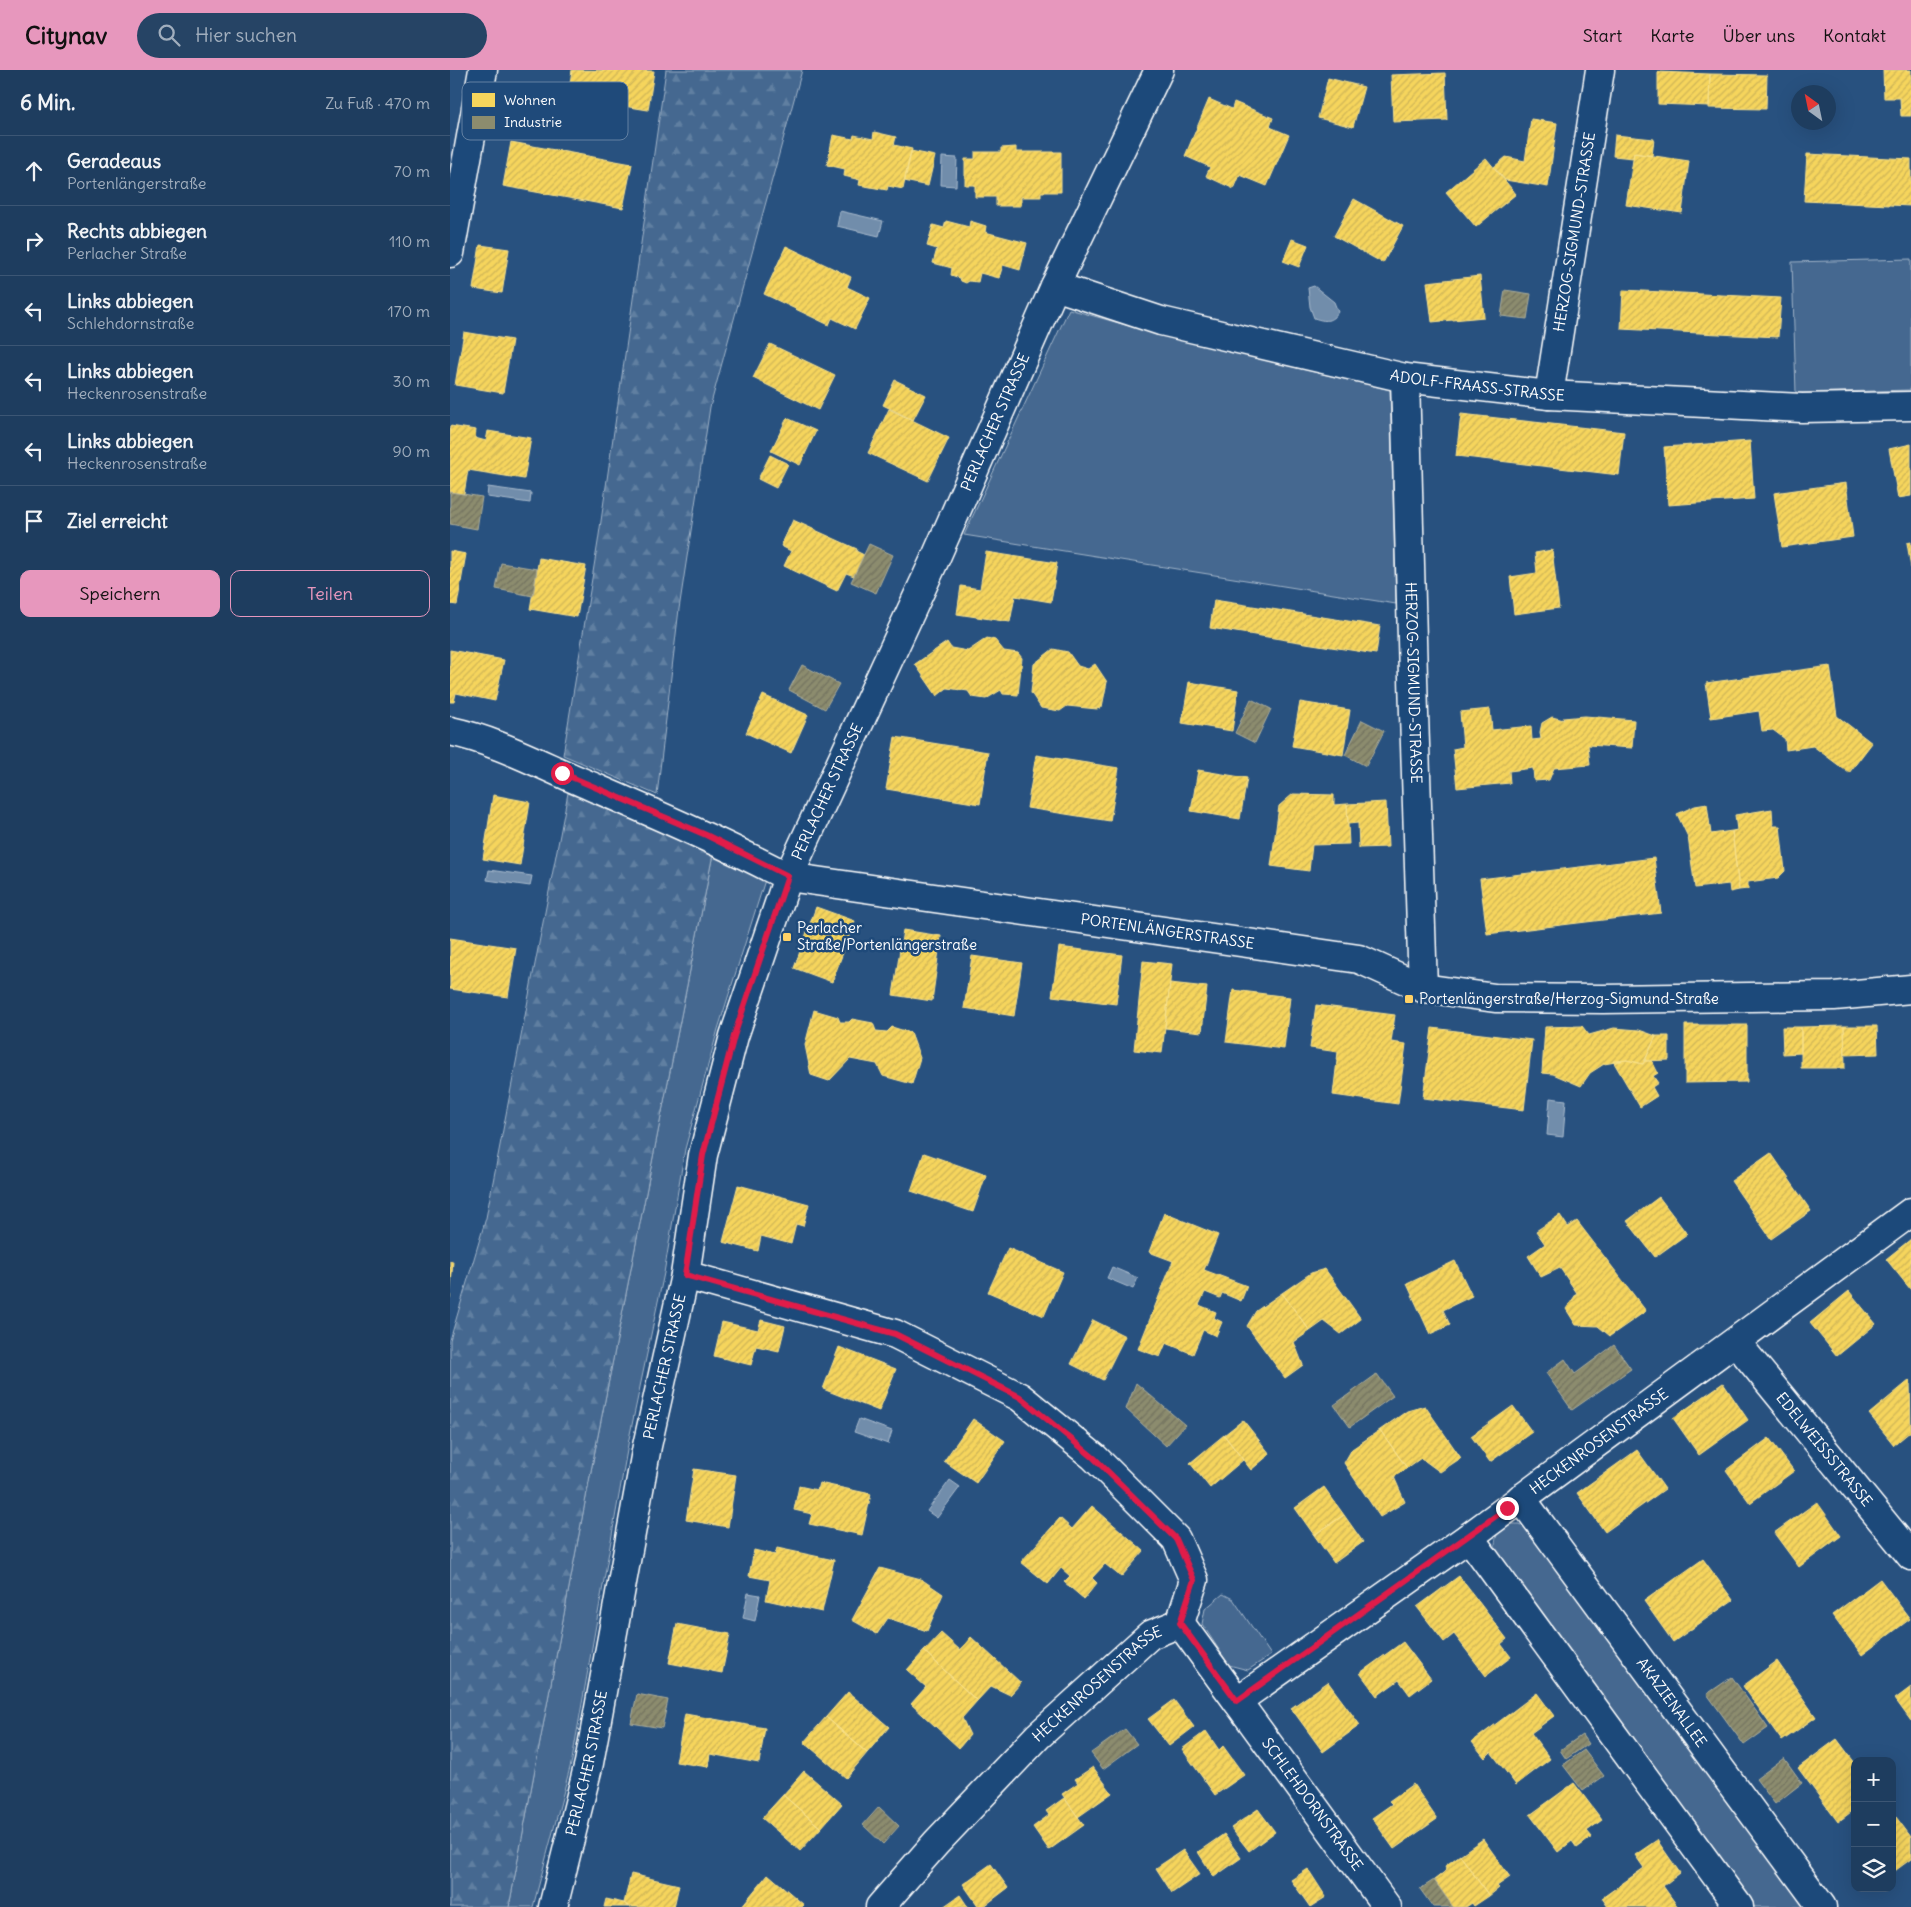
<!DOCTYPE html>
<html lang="de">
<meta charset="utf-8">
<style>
:root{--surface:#1e3d5f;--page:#264465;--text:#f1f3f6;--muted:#a1aebd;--line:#3c5674;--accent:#e797bd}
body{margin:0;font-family:Delius,sans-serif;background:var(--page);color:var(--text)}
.controls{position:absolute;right:15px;bottom:15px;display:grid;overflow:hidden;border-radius:10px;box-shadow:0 5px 20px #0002}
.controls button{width:45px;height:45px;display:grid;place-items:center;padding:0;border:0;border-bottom:1px solid var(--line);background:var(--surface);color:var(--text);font:25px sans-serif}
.compass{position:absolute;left:1341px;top:15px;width:45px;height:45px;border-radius:50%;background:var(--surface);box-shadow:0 5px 20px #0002;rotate:327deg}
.stop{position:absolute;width:15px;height:15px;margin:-11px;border:4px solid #e11d48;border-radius:50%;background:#fff}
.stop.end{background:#e11d48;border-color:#fff;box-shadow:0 1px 5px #0008}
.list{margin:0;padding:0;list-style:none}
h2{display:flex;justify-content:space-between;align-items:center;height:65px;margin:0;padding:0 20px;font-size:21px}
h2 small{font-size:16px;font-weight:400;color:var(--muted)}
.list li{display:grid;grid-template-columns:32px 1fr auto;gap:15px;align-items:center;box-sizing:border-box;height:70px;padding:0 20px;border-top:1px solid var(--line)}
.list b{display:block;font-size:19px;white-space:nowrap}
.list p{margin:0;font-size:16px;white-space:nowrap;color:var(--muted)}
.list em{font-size:16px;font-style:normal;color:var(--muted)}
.actions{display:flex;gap:10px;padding:15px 20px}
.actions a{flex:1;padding:11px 0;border:1px solid var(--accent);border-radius:10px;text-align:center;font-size:18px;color:var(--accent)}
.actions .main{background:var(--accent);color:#111}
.icon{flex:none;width:28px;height:28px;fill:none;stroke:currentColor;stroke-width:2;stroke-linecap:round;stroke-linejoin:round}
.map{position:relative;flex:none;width:1461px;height:1837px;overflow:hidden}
header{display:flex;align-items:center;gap:30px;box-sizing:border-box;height:70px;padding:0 25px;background:var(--accent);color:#111}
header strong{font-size:24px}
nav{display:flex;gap:28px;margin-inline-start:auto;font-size:18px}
.search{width:350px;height:45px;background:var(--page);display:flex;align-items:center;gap:12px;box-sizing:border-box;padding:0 18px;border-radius:28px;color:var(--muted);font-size:19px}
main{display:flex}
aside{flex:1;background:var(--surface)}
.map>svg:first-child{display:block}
.green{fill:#446890;stroke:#a2b4c8}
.forest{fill:url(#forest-firs);stroke:#a2b4c8}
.water{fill:#718dab;stroke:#aabbcd}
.homes{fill:url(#homes-hatch);stroke:#f9e28d}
.industry{fill:url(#industry-hatch);stroke:#aeae9a}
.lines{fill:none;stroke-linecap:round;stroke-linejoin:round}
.minor-casing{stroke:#fff;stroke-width:31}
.minor{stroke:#1f4a7a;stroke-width:28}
.route{stroke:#e11d48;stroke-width:6}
.poi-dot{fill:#ffd166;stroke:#1f4a7a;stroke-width:2}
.labels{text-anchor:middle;stroke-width:5;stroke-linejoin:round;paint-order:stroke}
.street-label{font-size:15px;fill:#fff;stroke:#1f4a7a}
.poi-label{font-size:15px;fill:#fff;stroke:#1f4a7a;text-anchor:start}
.key{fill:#1f4a7a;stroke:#6280a2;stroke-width:1}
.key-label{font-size:14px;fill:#fff}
</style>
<header>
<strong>Citynav</strong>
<div class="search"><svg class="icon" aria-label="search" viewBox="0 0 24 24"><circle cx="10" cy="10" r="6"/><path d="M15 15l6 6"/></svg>Hier suchen</div>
<nav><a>Start</a><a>Karte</a><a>Über uns</a><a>Kontakt</a></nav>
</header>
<main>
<aside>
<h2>6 Min.<small>Zu Fuß · 470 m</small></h2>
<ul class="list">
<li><svg class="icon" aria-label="ahead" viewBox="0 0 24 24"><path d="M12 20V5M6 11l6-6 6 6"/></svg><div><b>Geradeaus</b><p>Portenlängerstraße</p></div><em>70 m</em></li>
<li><svg class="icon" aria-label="right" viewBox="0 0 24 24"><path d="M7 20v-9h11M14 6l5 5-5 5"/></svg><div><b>Rechts abbiegen</b><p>Perlacher Straße</p></div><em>110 m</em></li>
<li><svg class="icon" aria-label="left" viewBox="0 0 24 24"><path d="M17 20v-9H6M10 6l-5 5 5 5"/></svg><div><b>Links abbiegen</b><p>Schlehdornstraße</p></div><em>170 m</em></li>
<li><svg class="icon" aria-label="left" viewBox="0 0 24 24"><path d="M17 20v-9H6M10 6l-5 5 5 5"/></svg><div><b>Links abbiegen</b><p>Heckenrosenstraße</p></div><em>30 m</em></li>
<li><svg class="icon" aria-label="left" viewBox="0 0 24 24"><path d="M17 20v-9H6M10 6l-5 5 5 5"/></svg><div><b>Links abbiegen</b><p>Heckenrosenstraße</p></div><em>90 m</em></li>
<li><svg class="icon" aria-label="arrive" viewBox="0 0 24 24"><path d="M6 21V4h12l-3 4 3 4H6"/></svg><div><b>Ziel erreicht</b></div></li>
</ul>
<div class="actions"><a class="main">Speichern</a><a>Teilen</a></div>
</aside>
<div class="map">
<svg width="1461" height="1837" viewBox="0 0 1461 1837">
<defs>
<pattern id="forest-firs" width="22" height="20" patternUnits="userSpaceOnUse" patternTransform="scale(1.25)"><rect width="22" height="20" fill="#446890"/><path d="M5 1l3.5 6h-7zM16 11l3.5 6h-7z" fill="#607fa1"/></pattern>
<pattern id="homes-hatch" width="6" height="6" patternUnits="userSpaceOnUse" patternTransform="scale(1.25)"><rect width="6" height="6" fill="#f6d55c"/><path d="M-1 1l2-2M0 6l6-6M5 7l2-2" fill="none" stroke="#ccb358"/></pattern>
<pattern id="industry-hatch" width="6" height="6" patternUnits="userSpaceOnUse" patternTransform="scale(1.25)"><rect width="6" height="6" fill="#8c8c6e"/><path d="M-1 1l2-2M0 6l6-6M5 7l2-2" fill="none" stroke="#727260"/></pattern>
</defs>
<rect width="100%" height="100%" fill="#28517f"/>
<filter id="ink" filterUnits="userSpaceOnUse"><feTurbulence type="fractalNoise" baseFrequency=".02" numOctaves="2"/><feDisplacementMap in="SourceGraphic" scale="10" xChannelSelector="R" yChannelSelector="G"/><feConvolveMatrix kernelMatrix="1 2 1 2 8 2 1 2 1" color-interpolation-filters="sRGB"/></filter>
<g filter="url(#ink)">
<path class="green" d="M1461 189V320L1346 323 1342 192Z
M619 239 722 268 940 320 946 534 514 465Z
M263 784 315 810 268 959 235 1079 214 1203 179 1369 122 1690 83 1837H59L140 1406Z
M1061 1454H1069L1081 1461 1356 1837H1303L1045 1480C1045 1464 1047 1462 1061 1454Z
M773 1524 783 1529 821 1585 798 1600 779 1595 752 1554 755 1539Z"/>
<path class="forest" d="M216 0H352L260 337 229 539 207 725 113 685 148 472Z
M118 723 263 784 140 1406 59 1837H0V1270L36 1148Z"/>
<path class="water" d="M492 87 507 88 506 116 491 115Z
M390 141 433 151 429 166 387 156Z
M864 216 884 232 888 242C881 252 876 252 864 248L860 237 858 218Z
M38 417 81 423 80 433 37 427Z
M39 800 82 806 80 816 37 810Z
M1100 1028 1116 1030 1113 1067 1097 1065Z
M662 1197 688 1208 683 1219 657 1208Z
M409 1349 442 1361 438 1374 404 1362Z
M500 1410 510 1417 487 1448 477 1441Z
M298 1523 310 1525 305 1551 293 1548Z"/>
<path class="homes" d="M122 0 204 1 198 40 118 27Z
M1433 0H1461V46H1451L1450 28H1434Z
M1208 2 1260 4 1259 36 1208 34Z
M995 3 997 50 943 52 941 5Z
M1260 4 1317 5 1316 39 1259 38Z
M878 8 914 17 903 57 868 48Z
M759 29 782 39 784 32 823 48 820 57 839 65 817 116 790 105 784 119 756 106 760 97 735 86Z
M1081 49 1107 53 1098 117 1055 110 1044 97 1056 87 1075 91Z
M424 62 446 67 444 75 462 79 453 119 438 116 437 120 409 115 410 110 394 106 395 99 377 95 383 65 403 69 404 65 423 69Z
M1165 65 1204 69 1202 86 1184 83 1183 88 1163 86Z
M61 72 182 94 173 138 53 116Z
M566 77V82H611V122H591V127H571V136H546V127H525V115H515V89H525V82H551V78Z
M461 81 485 86 478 116 454 111Z
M1184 83 1239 91 1232 143 1176 135Z
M1357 84 1461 89V136L1354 131Z
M1036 88 1066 124 1026 157 996 122Z
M904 129 953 156 933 193 884 166Z
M496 151 519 157 520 151 536 156 535 162 577 173 570 200 553 195 549 208 530 203 528 212 519 211 516 213 511 211 510 208 501 205 502 198 483 193 487 179 477 176 483 155 494 158Z
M842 169 858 175 849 197 833 191Z
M30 175 59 179 52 223 23 219Z
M336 176 401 207 397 217 420 228 405 259 382 248 379 255 314 224Z
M1030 206 1034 247 982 252 977 212Z
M1173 220 1331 228 1328 267 1171 259Z
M14 262 62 270 53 323 5 315Z
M320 274 385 305 368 340 303 308Z
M445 310 476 325 463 350 433 335Z
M439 339 499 368 478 411 418 383Z
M1011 344 1174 362 1169 405 1006 386Z
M337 348 366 361 350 395 321 381Z
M0 356 26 360 25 368 36 371 38 361 81 368 74 409 18 400 14 424 0 422Z
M1300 371 1304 429 1218 435 1214 377Z
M1461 374V426L1448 428 1439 379Z
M320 385 338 394 326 418 308 409Z
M1396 413 1403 467 1332 477 1324 423Z
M343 450 407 479 406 481 414 485 404 506 396 503 387 521 334 496 341 481 331 476Z
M1461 472V498L1457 473Z
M1102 480 1109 538 1064 544 1060 507 1087 503 1085 483Z
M0 481 16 484 7 535 0 534Z
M536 482 607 493 601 532 565 526 560 552 507 544 511 516 530 519Z
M89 488 136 496 127 547 80 539Z
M764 530 930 556 926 584 760 558Z
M537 568 545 570 554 581 568 583 572 588 568 625 553 624 551 620 536 629 522 627 518 621 497 618 487 626 465 594 497 572 501 578 518 581Z
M603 579 618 582 628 596 638 599 645 594 657 612 652 637 647 639 617 636 610 641 591 638 581 623 584 594Z
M0 580 54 590 45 631 6 623 4 632H0Z
M1380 596 1387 646 1422 673 1399 703 1363 676 1336 680 1335 669 1323 660 1312 661 1309 641 1261 648 1256 613Z
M739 612 788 620 782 661 732 653Z
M313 625 358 645 341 683 296 663Z
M850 632 900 640 893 685 842 676Z
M1040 639 1042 660 1081 656 1082 670 1091 669 1090 662 1092 653 1102 647 1114 650 1113 648 1135 646 1184 650 1182 678 1138 675 1140 695 1104 698 1099 710 1084 711 1083 698 1059 701 1060 713 1007 718 1003 679 1013 677 1010 642Z
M445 667 538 682 530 734 436 719Z
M586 685 669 698 660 751 577 738Z
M748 700 797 708 790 749 741 741Z
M843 724 884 725V735L897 734 899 774 862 775 859 801 821 796 829 736Z
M43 725 80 732 70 795 33 789Z
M936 732 938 777 909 778 908 753 898 754 897 734Z
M1257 734 1261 764 1282 761 1289 820 1280 822 1279 814 1245 818 1238 767 1227 744 1245 736Z
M1322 739 1323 756H1330L1335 801 1328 808 1298 812V819L1289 820 1282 761 1287 760 1285 745Z
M1204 788 1211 843 1037 864 1030 809Z
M366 837 405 851 382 912 344 898Z
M453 860 491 866 482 931 443 925Z
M0 868 66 878 58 927 0 919Z
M609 877 672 885 666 934 602 926Z
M522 886 572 893 564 946 514 938Z
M693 891 722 894 712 983 684 980Z
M720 913 757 917 752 962 715 958Z
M783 920 840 927 834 979 776 972Z
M866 935 945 945 941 972 956 974 948 1034 883 1025 888 982 860 978Z
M364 940 388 947 390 952H399L402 949 423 953 426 961 437 962 442 957 461 963 470 988 462 1014 433 1006 427 994 400 989 379 1011 361 1005 355 975Z
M1235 955H1297V1012L1235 1013Z
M1132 956 1139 965 1164 958 1189 960 1206 966 1193 994 1177 990 1154 994 1140 1003 1131 1016 1103 1004 1092 1003 1095 957Z
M1394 956 1395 998H1351V957Z
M1394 956H1427L1428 984 1395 985Z
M1332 957H1351V983L1333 984Z
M982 958 1082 970 1074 1040 973 1028Z
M1206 966H1219V990L1195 991Z
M1177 990 1193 994 1195 991H1202L1208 1003 1203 1006 1208 1013 1202 1017 1207 1026 1190 1037 1163 991Z
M474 1083 536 1105 523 1142 461 1121Z
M1321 1083 1361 1141 1321 1169 1281 1111Z
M288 1115 359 1134 353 1156 346 1154 341 1174 311 1166 308 1181 273 1172Z
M1209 1127 1237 1164 1205 1187 1177 1151Z
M714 1143 768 1165 754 1200 797 1216 791 1231 772 1223 770 1228 755 1222 749 1235 766 1242 764 1248 772 1252 766 1266 753 1260 743 1284 716 1273 710 1287 688 1279 723 1191 699 1182Z
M1110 1145 1118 1157 1127 1151 1196 1241 1160 1266 1148 1256 1126 1255 1116 1239 1127 1223 1110 1198 1091 1207 1078 1186 1095 1174 1086 1161Z
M1461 1169V1220L1436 1189Z
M558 1178 613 1202 594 1246 538 1222Z
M0 1191H3L0 1228Z
M1005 1191 1022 1226 993 1240 1000 1255 980 1264 957 1214Z
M875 1199 911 1249 891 1264 874 1251 860 1261 832 1223 861 1203Z
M1399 1221 1426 1254 1387 1286 1360 1253Z
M832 1223 860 1261 844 1272 853 1295 835 1308 797 1256 806 1241Z
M311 1250 335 1256 329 1281 306 1276 301 1295 264 1286 272 1252 308 1260Z
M643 1250 675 1266 653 1310 621 1294Z
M389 1277 446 1299 429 1341 373 1319Z
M1460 1310 1461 1361 1444 1375 1419 1344Z
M1273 1313 1298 1350 1249 1385 1223 1348Z
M975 1336 1011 1388 990 1402 971 1388 957 1398 930 1360 957 1341Z
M1063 1336 1082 1362 1040 1392 1021 1366Z
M523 1349 555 1371 526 1413 494 1391Z
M793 1350 820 1384 801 1400 774 1365Z
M930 1360 957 1398 944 1407 955 1432 930 1447 894 1393 902 1379Z
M774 1365 793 1390 760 1418 740 1393Z
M1319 1368 1344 1401 1300 1433 1276 1400Z
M1187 1380 1215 1419 1155 1462 1127 1423Z
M244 1399 286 1405 278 1457 236 1450Z
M369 1413 421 1424 412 1465 359 1454 362 1444 344 1440 349 1416 367 1420Z
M874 1417 894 1445 864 1465 845 1438Z
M1367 1432 1391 1466 1349 1497 1324 1463Z
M642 1436 694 1481 671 1507 655 1494 642 1508 647 1513 634 1529 614 1512 620 1506 611 1498 598 1514 571 1492 610 1448 622 1459Z
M894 1445 913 1472 884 1493 864 1465Z
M327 1478 384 1490 372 1542 316 1530 320 1510 299 1506 304 1480 325 1485Z
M1253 1489 1283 1530 1223 1572 1194 1531Z
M430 1498 471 1509 493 1524 477 1561 438 1548 427 1564 402 1550Z
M1009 1506 1057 1569 1051 1574 1061 1587 1036 1606 1004 1564 994 1572 967 1537Z
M1430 1509 1460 1549 1412 1585 1382 1545Z
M227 1554 280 1564 272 1603 219 1593Z
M491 1563 510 1580 521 1567 571 1613 560 1625 541 1616 527 1631 474 1581Z
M953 1572 981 1609 960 1625 949 1610 927 1626 910 1603Z
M474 1581 527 1631 512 1648 520 1665 509 1678 461 1634 476 1617 457 1600Z
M1327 1591 1366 1647 1332 1671 1293 1616Z
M878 1612 910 1655 873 1682 841 1638Z
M1461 1617V1651L1445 1629Z
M398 1622 439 1657 417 1683 376 1647Z
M1087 1623 1104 1646 1081 1663 1100 1689 1066 1715 1041 1682 1035 1688 1022 1672Z
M724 1630 744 1657 719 1676 698 1649Z
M235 1644 315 1658 309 1693 260 1684 258 1697 226 1692Z
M376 1647 417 1683 396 1708 354 1672Z
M756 1661 769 1680 773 1676 794 1705 765 1725 732 1679Z
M1387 1669 1405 1693V1739L1388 1752 1348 1698Z
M643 1697 662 1723 628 1747 612 1724 628 1713 625 1709Z
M354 1701 392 1734 371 1758 333 1725Z
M1124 1713 1152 1750 1137 1761 1142 1767 1127 1778 1122 1771 1108 1782 1080 1745Z
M963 1714 987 1749 944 1779 922 1748 942 1734 939 1731Z
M333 1725 371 1758 350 1781 312 1748Z
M614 1728 634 1755 599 1780 583 1757 599 1745 596 1741Z
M808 1739 825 1762 799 1781 781 1758Z
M1446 1747 1461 1767V1789L1442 1803V1750Z
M774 1764 791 1788 764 1807 748 1782Z
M1033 1769 1060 1807 1047 1816 1049 1818 1039 1826 1010 1785Z
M1207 1770 1230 1803 1213 1816 1228 1837H1158L1152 1828 1194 1798 1185 1785Z
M733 1780 750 1804 722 1823 706 1798Z
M1010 1785 1039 1826 1024 1836 1022 1833 1016 1837H1003L984 1810 997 1800 995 1796Z
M541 1794 558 1818 533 1837H529L513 1814Z
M858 1799 876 1827 860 1837 841 1810Z
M181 1804 229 1815 224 1837H179L174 1833Z
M318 1804 354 1835 352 1837H291Z
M510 1825 518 1837H493Z
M156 1829 174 1833 179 1837H154Z"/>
<path class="industry" d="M1055 220 1081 224 1077 249 1051 246Z
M0 422 32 427 27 459 0 454Z
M419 474 443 485 426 523 401 512Z
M51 493 87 499 83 526 46 519Z
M352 595 389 614 375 639 339 620Z
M801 629 821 639 805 673 785 663Z
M912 650 934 661 916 696 895 685Z
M1164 1275 1181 1299 1122 1340 1096 1303 1115 1289 1125 1304Z
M927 1304 943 1326 900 1357 884 1335Z
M686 1313 735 1355 716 1376 676 1339Z
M1282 1607 1318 1658 1294 1675 1257 1624Z
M187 1624 218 1630 212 1658 181 1653Z
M675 1659 687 1674 653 1699 641 1683Z
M1132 1665 1138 1674 1116 1689 1110 1680Z
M1134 1680 1154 1706 1133 1721 1113 1695Z
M1334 1688 1352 1713 1325 1734 1306 1709Z
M429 1737 449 1756 433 1774 413 1755Z
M984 1810 1003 1837H983L970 1819Z"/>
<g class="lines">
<g class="minor-casing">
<g id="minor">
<path d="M0 183 33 0"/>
<path id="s1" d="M605 216 711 251 955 308 1099 325 1352 338 1461 336"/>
<path id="s2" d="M955 308 964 644 973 918"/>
<path id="s3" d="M1099 325 1150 0"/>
<path id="s4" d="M0 661C47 671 91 695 134 713 203 743 271 772 338 807L909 889 973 918 1045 928 1153 929 1384 926 1461 919"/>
<path d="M235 1205 445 1264 570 1327 644 1387 726 1469 744 1510 730 1553"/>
<path id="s5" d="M1286 1272 1461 1486"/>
<path id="s6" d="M1071 1428 1372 1837"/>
<path d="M1019 1467 1289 1837"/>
<path id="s7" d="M787 1631 937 1837"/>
<path id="s8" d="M103 1837 139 1693 197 1376 235 1205 253 1085 284 966 338 807 486 487 605 216 709 0"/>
<path id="s9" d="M430 1837 486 1773 588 1666 700 1565 730 1553 787 1631 1019 1467 1461 1142"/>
</g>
</g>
<use href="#minor" class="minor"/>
</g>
</g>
<g class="lines" filter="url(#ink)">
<path class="route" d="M112 703 256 765 338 806 284 966 253 1085 235 1205 445 1264 570 1327 644 1388 726 1469 744 1510 730 1553 787 1631 1057 1438"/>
</g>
<g class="poi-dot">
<rect x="332" y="862" width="10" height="10" rx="2.5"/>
<rect x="954" y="924" width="10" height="10" rx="2.5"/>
</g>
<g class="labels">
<g class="street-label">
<text dy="5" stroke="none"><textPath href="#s3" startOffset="165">HERZOG-SIGMUND-STRASSE</textPath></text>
<text dy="5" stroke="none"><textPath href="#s1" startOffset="435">ADOLF-FRAASS-STRASSE</textPath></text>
<text dy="5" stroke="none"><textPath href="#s8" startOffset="1558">PERLACHER STRASSE</textPath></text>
<text dy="5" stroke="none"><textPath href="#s2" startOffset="305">HERZOG-SIGMUND-STRASSE</textPath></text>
<text dy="5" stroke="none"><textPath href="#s8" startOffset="1152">PERLACHER STRASSE</textPath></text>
<text dy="5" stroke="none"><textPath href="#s4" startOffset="752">PORTENLÄNGERSTRASSE</textPath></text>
<text dy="5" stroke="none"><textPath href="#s8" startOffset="552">PERLACHER STRASSE</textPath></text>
<text dy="5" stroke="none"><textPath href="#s9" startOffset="958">HECKENROSENSTRASSE</textPath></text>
<text dy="5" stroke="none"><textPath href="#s5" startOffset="139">EDELWEISSSTRASSE</textPath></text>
<text dy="5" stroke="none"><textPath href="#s9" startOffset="312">HECKENROSENSTRASSE</textPath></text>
<text dy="5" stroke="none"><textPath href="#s6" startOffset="254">AKAZIENALLEE</textPath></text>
<text dy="5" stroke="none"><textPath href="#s8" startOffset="148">PERLACHER STRASSE</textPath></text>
<text dy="5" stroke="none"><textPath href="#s7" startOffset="128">SCHLEHDORNSTRASSE</textPath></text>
</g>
<g class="poi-label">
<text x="347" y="863">Perlacher<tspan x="347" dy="17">Straße/Portenlängerstraße</tspan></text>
<text x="969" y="934">Portenlängerstraße/Herzog-Sigmund-Straße</text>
</g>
</g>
<rect x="12" y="12" width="166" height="58" rx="8" class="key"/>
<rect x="22" y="23" width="23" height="14" fill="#f6d55c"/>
<rect x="22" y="46" width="23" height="13" fill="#8c8c6e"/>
<g class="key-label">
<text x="54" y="35">Wohnen</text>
<text x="54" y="57">Industrie</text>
</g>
</svg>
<div class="controls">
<button>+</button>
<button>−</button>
<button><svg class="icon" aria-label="layers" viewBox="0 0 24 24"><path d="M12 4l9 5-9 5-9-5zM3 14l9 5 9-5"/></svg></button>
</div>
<svg class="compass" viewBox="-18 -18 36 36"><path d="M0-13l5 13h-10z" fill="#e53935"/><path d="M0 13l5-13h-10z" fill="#a1aebd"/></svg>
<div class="stop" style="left:112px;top:703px"></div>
<div class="stop end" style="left:1057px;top:1438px"></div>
</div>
</main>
